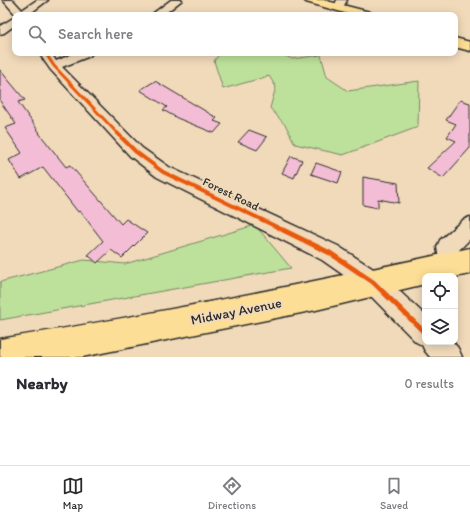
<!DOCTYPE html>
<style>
:root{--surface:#fff;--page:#f7f7f7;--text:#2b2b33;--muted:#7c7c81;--line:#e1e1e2;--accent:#2b2b2b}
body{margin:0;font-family:Itim,sans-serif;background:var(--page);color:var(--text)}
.controls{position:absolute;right:12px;bottom:12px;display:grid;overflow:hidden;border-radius:8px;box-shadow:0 2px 10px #0003}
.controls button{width:36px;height:36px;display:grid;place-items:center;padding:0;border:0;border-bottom:1px solid var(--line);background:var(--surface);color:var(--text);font:20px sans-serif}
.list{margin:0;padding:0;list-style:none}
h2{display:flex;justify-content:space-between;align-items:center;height:52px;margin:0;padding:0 16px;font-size:17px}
h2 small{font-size:13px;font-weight:400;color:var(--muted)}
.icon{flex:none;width:22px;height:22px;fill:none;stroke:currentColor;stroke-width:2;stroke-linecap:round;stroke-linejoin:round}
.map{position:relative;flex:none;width:470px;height:357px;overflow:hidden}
.search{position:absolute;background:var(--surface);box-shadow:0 2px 10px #0003;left:12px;right:12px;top:12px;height:44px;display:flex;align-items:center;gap:10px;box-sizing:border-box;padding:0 14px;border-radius:8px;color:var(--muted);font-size:15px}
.sheet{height:108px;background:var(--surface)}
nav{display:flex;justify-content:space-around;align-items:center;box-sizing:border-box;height:56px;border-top:1px solid var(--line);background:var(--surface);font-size:11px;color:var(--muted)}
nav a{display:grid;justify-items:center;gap:2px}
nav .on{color:var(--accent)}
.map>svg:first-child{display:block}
.green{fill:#bde19b;stroke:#748663}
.building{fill:#f3bdd6;stroke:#2b2b2b}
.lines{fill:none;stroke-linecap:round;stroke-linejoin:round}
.minor-casing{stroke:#2b2b2b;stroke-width:3}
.major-casing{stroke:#2b2b2b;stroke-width:3}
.minor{fill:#f1daba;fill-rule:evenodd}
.major{fill:#fdde96;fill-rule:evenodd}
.cycleway-far3-casing{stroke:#f1daba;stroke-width:4}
.cycleway-far2-casing{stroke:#f1daba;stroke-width:5}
.cycleway-far1-casing{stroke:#f1daba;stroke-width:6}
.cycleway-casing{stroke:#f1daba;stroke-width:8}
.cycleway-far3{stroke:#e8590c;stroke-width:2.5}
.cycleway-far2{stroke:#e8590c;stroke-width:3}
.cycleway-far1{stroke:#e8590c;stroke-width:4}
.cycleway{stroke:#e8590c;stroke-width:5}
.labels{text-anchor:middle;stroke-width:4;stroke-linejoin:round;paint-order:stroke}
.street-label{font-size:12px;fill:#2b2b2b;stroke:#f1daba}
.near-street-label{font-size:14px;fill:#2b2b2b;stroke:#f1daba}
</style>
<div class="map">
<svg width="470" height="357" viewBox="0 0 470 357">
<rect width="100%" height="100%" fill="#f1daba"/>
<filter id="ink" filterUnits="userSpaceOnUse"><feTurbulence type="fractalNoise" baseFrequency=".025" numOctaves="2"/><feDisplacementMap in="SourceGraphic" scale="8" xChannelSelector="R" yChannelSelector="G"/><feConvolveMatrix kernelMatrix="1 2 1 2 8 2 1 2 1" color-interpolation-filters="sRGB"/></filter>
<g filter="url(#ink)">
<path class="green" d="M220 53H280L292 59 321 55 327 77 348 91 419 81 418 127 343 155 295 144 286 126 270 108 276 87 269 76 223 89 214 61Z
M255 225 291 268 0 320V282L84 260 125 264Z"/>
<path class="building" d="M0 70 25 100 18 102 40 133H39L66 167 70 165 121 224 126 219 147 233 122 258 111 250 97 263 88 255 103 241 80 211 78 212 43 167 21 179 9 160 22 153 5 128 16 124 0 101Z
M155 81 217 118 214 121 222 124 214 133 177 118 163 110 167 107 140 90Z
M460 100 470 103V148L443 178 427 168 456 141 447 137 456 124 446 120Z
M249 130 267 137 257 150 238 142Z
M291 156 302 160 294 178 282 173Z
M316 163 342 172 338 183 311 174Z
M363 177 398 183 399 203 378 199V208L363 205Z"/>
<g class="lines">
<g class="minor-casing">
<path id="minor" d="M3 0H13L22 10 37 0H48L28 15H16Z
M171 0H182L163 15H151Z
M337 0H347L342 9 339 10 334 7Z
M15 17V25L4 33 0 34V26Z
M39 53H51L56 61 75 53H92L90 56 62 67 142 148 169 167 338 246 381 274 425 315V342H453L458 348 462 357H430L425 351 422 345 416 342 365 290 322 260 157 177 130 156 50 69Z
M470 217V239L459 250 462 266 459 274 453 276 443 274 440 266 437 247 440 240 463 220Z"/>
</g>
<g class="major-casing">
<path id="major" d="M304 0H323L370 12 372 15H352L306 2Z
M455 38 470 42V51L455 47Z
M470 248V274L455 277V276H425V284L316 310 82 357H0V339C158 314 314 282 470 248Z"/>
</g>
<use href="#minor" class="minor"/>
<use href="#major" class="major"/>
<g class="cycleway-far3-casing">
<path id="cycleway-far3" d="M45 53 49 58"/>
</g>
<g class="cycleway-far2-casing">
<path id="cycleway-far2" d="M48 57 54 66 118 134"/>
</g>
<g class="cycleway-far1-casing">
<path id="cycleway-far1" d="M117 133 136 152 163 172 285 231"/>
</g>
<g class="cycleway-casing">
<path id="cycleway" d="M283 230 330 253 373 282 425 333"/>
</g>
<use href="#cycleway-far3" class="cycleway-far3"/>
<use href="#cycleway-far2" class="cycleway-far2"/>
<use href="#cycleway-far1" class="cycleway-far1"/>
<use href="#cycleway" class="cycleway"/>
</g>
</g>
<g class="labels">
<g class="street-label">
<text transform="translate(231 194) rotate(26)" y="4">Forest Road</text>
</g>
<g class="near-street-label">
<text transform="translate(236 311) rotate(-11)" y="5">Midway Avenue</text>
</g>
</g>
</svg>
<div class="controls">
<button><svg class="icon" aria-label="locate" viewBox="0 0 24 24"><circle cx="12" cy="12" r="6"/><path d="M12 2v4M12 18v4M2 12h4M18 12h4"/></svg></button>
<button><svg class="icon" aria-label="layers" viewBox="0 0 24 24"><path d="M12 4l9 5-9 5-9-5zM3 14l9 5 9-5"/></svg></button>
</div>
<div class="search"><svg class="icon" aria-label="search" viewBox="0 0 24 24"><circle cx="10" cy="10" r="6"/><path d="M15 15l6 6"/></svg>Search here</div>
</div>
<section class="sheet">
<h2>Nearby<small>0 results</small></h2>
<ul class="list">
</ul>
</section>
<nav>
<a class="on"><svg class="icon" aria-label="map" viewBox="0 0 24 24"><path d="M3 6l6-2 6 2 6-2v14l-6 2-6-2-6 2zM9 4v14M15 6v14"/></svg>Map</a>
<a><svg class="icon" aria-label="directions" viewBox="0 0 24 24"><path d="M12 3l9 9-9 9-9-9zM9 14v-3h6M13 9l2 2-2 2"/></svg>Directions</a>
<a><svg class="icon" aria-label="saved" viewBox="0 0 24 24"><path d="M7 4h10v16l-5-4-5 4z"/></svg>Saved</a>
</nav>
